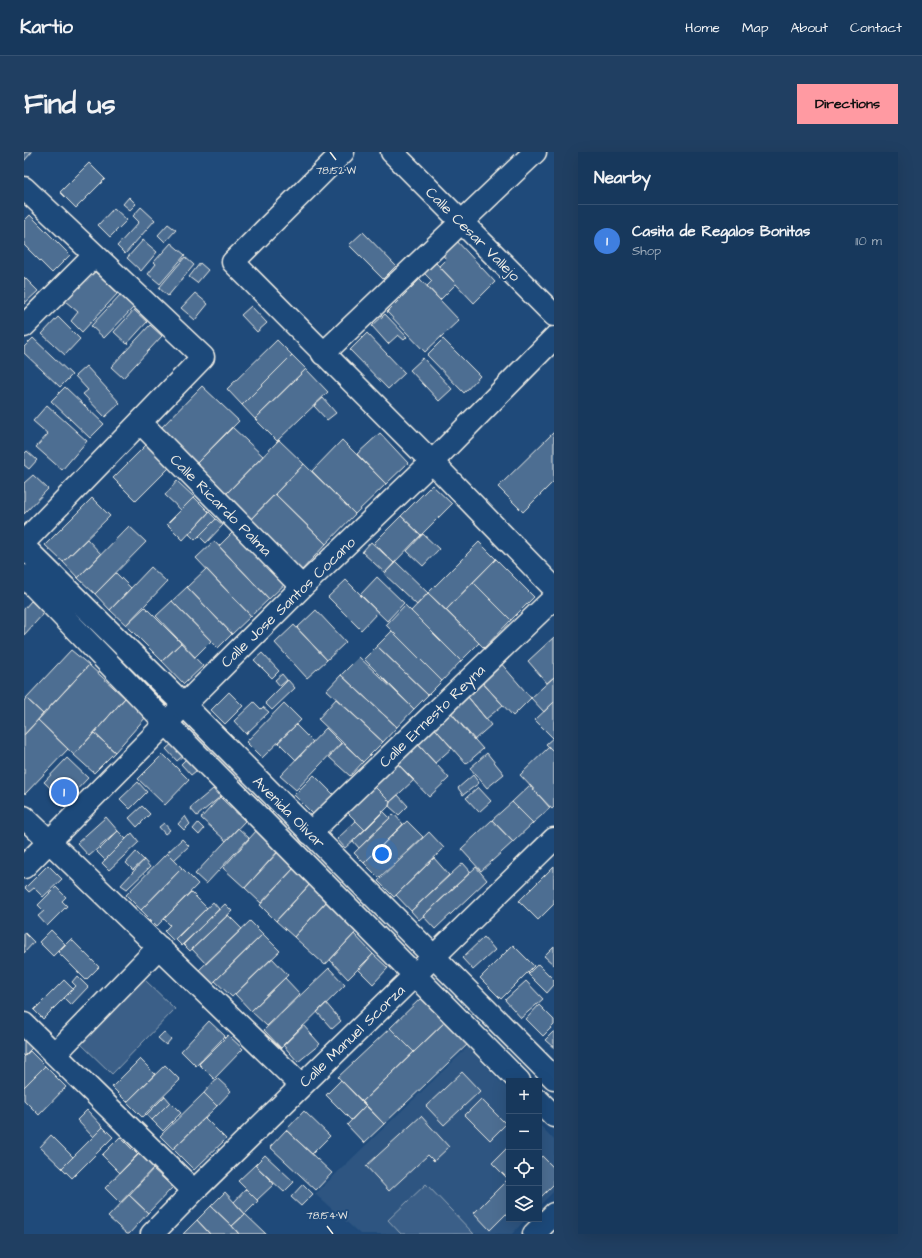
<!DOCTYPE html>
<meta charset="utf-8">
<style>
:root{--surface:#17385c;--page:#203f62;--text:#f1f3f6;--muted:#9eacbb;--line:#365272;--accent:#ff9aa2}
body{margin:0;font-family:"Architects Daughter",sans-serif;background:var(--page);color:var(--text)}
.controls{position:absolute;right:12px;bottom:12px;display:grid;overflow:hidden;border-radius:0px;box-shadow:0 4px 16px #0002}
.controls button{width:36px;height:36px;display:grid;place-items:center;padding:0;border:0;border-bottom:1px solid var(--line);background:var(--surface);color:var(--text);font:20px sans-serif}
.you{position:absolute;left:358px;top:702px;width:14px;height:14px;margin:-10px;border:3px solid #fff;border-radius:50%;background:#1a73e8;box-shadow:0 0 0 6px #1a73e833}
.badge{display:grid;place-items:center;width:26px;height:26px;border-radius:50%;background:var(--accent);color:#fff;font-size:13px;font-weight:700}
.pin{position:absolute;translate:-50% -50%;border:2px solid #fff;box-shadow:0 1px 4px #0006}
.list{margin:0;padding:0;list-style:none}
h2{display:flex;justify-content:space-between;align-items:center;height:52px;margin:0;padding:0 16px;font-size:17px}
h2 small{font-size:13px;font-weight:400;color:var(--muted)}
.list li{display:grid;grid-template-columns:26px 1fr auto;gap:12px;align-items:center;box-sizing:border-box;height:72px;padding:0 16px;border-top:1px solid var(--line)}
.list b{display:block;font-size:15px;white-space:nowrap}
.list p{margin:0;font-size:13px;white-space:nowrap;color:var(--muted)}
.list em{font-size:13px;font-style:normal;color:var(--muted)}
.icon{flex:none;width:22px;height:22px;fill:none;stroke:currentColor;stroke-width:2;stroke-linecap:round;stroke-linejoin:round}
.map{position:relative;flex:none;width:530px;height:1082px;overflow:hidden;border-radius:0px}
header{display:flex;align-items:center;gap:24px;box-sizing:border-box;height:56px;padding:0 20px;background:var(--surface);border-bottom:1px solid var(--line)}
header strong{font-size:19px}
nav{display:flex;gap:22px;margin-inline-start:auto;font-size:14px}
.intro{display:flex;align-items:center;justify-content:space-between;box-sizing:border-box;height:96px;padding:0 24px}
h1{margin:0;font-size:28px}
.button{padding:10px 18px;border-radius:0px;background:var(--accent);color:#111;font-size:14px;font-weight:700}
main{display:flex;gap:24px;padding:0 24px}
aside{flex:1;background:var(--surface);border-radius:0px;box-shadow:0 4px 16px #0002}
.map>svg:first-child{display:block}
.built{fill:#2d5581}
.green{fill:#3a5f88;stroke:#97a8b8}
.building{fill:#4d6e92;stroke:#f4f1e8}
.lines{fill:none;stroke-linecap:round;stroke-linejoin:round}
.street-casing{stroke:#f4f1e8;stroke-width:25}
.secondary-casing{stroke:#f4f1e8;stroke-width:25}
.street{stroke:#1f4a7a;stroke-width:22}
.secondary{stroke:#1f4a7a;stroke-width:22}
.ticks{fill:none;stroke:#f4f1e8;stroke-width:1.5}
.labels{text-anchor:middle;stroke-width:4;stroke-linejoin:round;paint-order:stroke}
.street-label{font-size:15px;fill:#f4f1e8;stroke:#1f4a7a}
.ticks-label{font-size:10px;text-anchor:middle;fill:#f4f1e8;stroke:#1f4a7a;stroke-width:4;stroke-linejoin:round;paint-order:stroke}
</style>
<header>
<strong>Kartio</strong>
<nav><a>Home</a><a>Map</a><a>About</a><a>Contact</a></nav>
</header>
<div class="intro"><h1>Find us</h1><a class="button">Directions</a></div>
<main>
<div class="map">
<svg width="530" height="1082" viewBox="0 0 530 1082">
<rect width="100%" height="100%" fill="#1f4a7a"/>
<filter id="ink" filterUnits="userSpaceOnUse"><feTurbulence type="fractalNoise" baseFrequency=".025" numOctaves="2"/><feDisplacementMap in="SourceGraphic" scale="8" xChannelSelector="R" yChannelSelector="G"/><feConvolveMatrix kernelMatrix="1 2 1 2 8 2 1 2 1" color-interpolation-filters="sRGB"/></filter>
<g filter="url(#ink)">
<path class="built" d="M444 895 485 939V1067H502L488 1082H336L291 1042Z
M515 972 530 988V1039L515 1054Z"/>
<path class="green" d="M120 827 151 857 88 922 57 892Z
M402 1032 450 1082H377L364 1068Z"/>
<path class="building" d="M0 0H8L0 9Z
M65 11 81 27 52 56 36 40Z
M105 45 112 52 106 58 99 52Z
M117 55 131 68 101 102 93 94 115 70 109 64Z
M90 56 103 68 86 85 74 73Z
M6 63 46 103 28 121 0 93V69Z
M144 72 152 78 141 90 134 83Z
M339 80 372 114 359 127 325 93Z
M431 87 471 130 450 151 415 114 422 107 416 100Z
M119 88 133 100 117 119 103 106Z
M147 91 161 103 136 132 124 122 132 112 130 110Z
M161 105 170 113 144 144 135 136Z
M176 111 184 118 173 131 165 125Z
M412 111 432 132 416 148 403 134 408 129 400 121Z
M69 118 94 141 58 180 47 169 54 160 41 149Z
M0 125 14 139 0 152Z
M396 127 435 168 401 200 363 160Z
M171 141 184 152 171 168 157 156Z
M97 142 110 155 80 186 67 174Z
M227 154 243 171 233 180 217 163Z
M110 158 123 170 103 192 90 180Z
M361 162 383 185 380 188 374 183 364 192 348 174Z
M34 165 56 187 41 203 18 182Z
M126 173 138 184 99 226 87 215Z
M343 181 381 221 364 237 326 198Z
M9 186 48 223 36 235 0 201V195Z
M419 187 456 224 440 241 403 203Z
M253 188 268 203 218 253 203 237Z
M268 203 282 217 231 267 218 253Z
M399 206 428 237 415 249 386 218Z
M62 214 96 251 81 265 59 242 64 238 51 224Z
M282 217 304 240 253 289 231 267Z
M178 234 215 269 170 314 134 279Z
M41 235 80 272 66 286 27 249Z
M299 246 312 261 303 268 290 254Z
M23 253 63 289 38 318 12 295 24 282 9 269Z
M208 275 239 304 201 343 170 314Z
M530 280V329L499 360 474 335Z
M356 281 384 311 362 332 333 302Z
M255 288 280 312 226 368 201 343Z
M318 288 362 332 331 362 288 319Z
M124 291 147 314 112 349 89 326Z
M3 299 13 308 5 317 0 313V302Z
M280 312 331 362 302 392 251 342Z
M9 323 24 337 0 362V331Z
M153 329 170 345 157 358 141 343Z
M408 333 428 352 397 383 377 364Z
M251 342 302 392 278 418 226 368Z
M170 345 185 360 159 388 143 372Z
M68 346 86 364 39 410 21 393Z
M185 360 192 367 171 388 165 382Z
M377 364 397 383 370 411 350 391Z
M192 367 199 373 182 391 175 384Z
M105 374 122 390 71 442 54 426Z
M213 376 264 429 245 447 195 394Z
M399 382 415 397 399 414 383 399Z
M63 387 77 402 54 426 39 410Z
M190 389 245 447 227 464 172 406Z
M347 390 370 411 361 421 338 400Z
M455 390 472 407 422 458 404 441Z
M472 407 510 445 487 468 449 430Z
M372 410 404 441 393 453 360 422Z
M127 415 143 430 102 473 86 458Z
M182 417 227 464 208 482 163 435Z
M92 421 107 436 86 458 71 442Z
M353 425 380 451 363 469 336 443Z
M322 428 354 460 337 478 304 445Z
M449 430 487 468 460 496 422 458Z
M163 435 208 482 194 496 148 449Z
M404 441 455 491 437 509 387 459Z
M7 449 20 461 0 483V457Z
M148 449 187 489 171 505 132 464Z
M381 453 437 509 418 529 362 473Z
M121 455 157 491 138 509 102 473Z
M292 458 322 490 303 508 273 476Z
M270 473 303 508 283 526 251 491Z
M368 479 418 529 404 543 353 494Z
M530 485V525L523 531 504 509Z
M157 491 179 514 160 532 138 509Z
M353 494 404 543 390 557 340 507Z
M47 498 65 513 19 562 2 546Z
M238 501 255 519 248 526 230 508Z
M335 505 390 557 373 575 317 523Z
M475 509 507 546 489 564 455 527Z
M65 513 101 546 50 603 14 568Z
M258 522 263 528 256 534 251 528Z
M317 523 373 575 359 590 303 538Z
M530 525V550L520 560 507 546Z
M455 527 479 553 462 567 440 540Z
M264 528 271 536 248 558 241 551Z
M205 540 219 554 201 572 187 558Z
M440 540 467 573 450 588 422 555Z
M2 546 19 562 0 583V549Z
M101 546 122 565 91 600 70 581Z
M312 547 359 590 339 610 294 567Z
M230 550 237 557 239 555 245 560 222 582 210 569Z
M530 550V585L529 586 511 568Z
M260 551 277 568 238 606 222 590Z
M424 557 459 597 442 612 407 572Z
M14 568 44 597 1 642 0 641V583Z
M407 572 428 596 411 611 390 588Z
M272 573 289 590 272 608 254 590Z
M302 576 317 591 272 638 256 624Z
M70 581 91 600 70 621 50 603Z
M530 585V600L522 592Z
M390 588 425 626 405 645 369 607Z
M151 589 162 601 153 609 142 597Z
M319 590 339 610 326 624 305 605Z
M525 595 530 600V655L528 657 496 623Z
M463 601 480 622 463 636 446 616Z
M139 602 165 628 141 653 114 627Z
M166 603 177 615 167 623 157 612Z
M43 606 64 626 41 650 20 630Z
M374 612 390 628 366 650 350 634Z
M290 623 310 643 290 663 270 643Z
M449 623 455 631 439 643 434 636Z
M114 630 123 640 106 657 96 647Z
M348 632 366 650 365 654 341 678 321 658Z
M506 633 526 656 509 671 488 650Z
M454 635 467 649 455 660 442 646Z
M189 637 196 645 173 664 166 656Z
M374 643 384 654 375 663 365 654 366 650Z
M196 645 221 669 202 689 177 666Z
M488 650 509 671 489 690 468 668Z
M118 654 126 662 113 675 105 666Z
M359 659 366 666 335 696 329 689Z
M370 662 379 672 340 711 330 701Z
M161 664 166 672 160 678 154 672Z
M82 665 94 679 65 704 53 691Z
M468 668 489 690 457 719 437 697Z
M332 669 341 678 321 696 313 687Z
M383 669 399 685 355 726 340 711Z
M140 671 146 678 141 682 135 675Z
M174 671 180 677 175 683 169 677Z
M214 676 225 686 182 732 171 722Z
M233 678 255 698 221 736 199 716Z
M94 679 102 687 81 708 73 700Z
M405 680 420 696 370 745 354 729Z
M108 681 115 690 85 718 78 711Z
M158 687 165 694 150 708 143 701Z
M112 700 120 708 109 718 102 711Z
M254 700 270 716 237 751 221 736Z
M143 701 158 716 117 758 102 743Z
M410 706 425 723 387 759 372 743Z
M120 708 126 715 103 737 97 733Z
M439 711 447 720 395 768 387 759Z
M24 713 38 727 19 745 10 736 5 740 1 736Z
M530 714V752L514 768 495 749Z
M452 715 463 728 411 777 399 764Z
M158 716 174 732 133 774 117 758Z
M270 716 287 731 252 769 236 753Z
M287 731 305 747 270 785 252 769Z
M32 735 42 745 38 749 43 754 23 774 14 764 20 759 14 753Z
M167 740 183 756 150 789 140 779 146 773 140 767Z
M189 750 195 757 158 794 151 787Z
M302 750 333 779 301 813 270 785Z
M201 752 208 759 166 799 159 792Z
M204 763 218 777 182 812 168 797Z
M226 769 239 782 188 832 175 818Z
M27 778 41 792 29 804 15 790Z
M0 780 10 790 0 801Z
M239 782 256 799 208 845 191 829Z
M330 782 349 802 324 827 306 808Z
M460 785 471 798 449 818 438 806Z
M47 787 75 815 62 828 34 800Z
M489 793 510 814 477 847 456 826Z
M530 794V813L520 804Z
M349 802 364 816 349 832 335 818Z
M248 806 264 823 227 859 211 842Z
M514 812 530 828V833L523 841 504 822Z
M305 816 321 833 257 896 240 878Z
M53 824 64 835 47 853 40 846 52 834 48 830Z
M261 826 276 842 243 874 227 859Z
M40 828 49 837 19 867 10 858Z
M502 829 519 847 497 866 481 848Z
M399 844 423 868 390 900 366 876Z
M302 851 317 869 308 877 293 860Z
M515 853 530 868V873L519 884 502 867Z
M423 868 445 891 360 972 338 950Z
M185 869 201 884 172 914 157 899Z
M279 873 296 892 274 910 259 893Z
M366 876 390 900 338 950 314 925Z
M530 879V896L521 888Z
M140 880 147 887 142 893 134 886Z
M204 883 219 897 190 927 175 912Z
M0 887 9 895 0 904Z
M6 899 21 914 0 935V905Z
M116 907 131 922 103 950 88 935Z
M141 913 156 928 118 965 103 950Z
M21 914 42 935 15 963 0 948V935Z
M438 920 456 939 420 973 402 954Z
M193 926 207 939 193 954 180 941Z
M317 928 342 953 327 968 302 943Z
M180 941 193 954 149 997 136 984Z
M141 944 146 950 128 968 122 963Z
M457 947 482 972 466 988 441 963Z
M146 950 157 961 139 979 128 968Z
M342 953 360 972 340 991 323 973Z
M63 958 79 975 69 985 53 968Z
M280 959 306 984 288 1002 262 978Z
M397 964 425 995 410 1009 404 1003 365 1039 342 1014Z
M181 966 202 987 170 1018 149 997Z
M79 975 89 985 48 1026 38 1016Z
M262 978 308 1021 292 1038 246 995Z
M27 983 49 1005 38 1016 16 995Z
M96 985 114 1003 96 1021 78 1003Z
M485 994V1064L482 1062 466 1078 450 1061 484 1027 468 1011Z
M115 1001 130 1015 96 1051 81 1036Z
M241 1003 270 1030 260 1040 231 1013Z
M518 1004 530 1016V1032L515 1047V1007Z
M231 1013 250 1032 233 1048 214 1029Z
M129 1017 149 1035 124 1061 105 1043Z
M279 1032 289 1042 277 1054 267 1045Z
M222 1037 234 1049 221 1062 210 1050Z
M201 1040 221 1062 208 1074 187 1054Z
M105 1043 124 1061 105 1082H103L84 1065Z
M187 1054 208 1074 215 1082H186L173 1068Z
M221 1062 242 1082H215L208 1074Z
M173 1068 186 1082H159Z"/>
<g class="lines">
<g class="street-casing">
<path id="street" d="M319 0 209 110 408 310 530 436
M368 0 530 163
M0 36 179 205 0 390
M0 174 71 103
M299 202 511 0
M116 270 278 435
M0 665 277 933
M286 681 530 446
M0 715 160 553 278 435 408 310 530 186
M0 872 170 1039
M31 902 135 795
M128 1082 170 1039 530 687
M510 1082 530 1062"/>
</g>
<g class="secondary-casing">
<path id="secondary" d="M0 395 160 553 530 926
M0 424 142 571 495 929
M515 949 530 964"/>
</g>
<use href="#street" class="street"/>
<use href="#secondary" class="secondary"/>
</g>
</g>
<path class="ticks" d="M306 0 312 8M303 1074 309 1082"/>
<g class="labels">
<g class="street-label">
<text transform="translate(449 82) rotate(45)" y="5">Calle Cesar Vallejo</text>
<text transform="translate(197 353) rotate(45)" y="5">Calle Ricardo Palma</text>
<text transform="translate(264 450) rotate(-44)" y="5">Calle Jose Santos Cocano</text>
<text transform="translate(408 564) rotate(-44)" y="5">Calle Ernesto Reyna</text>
<text transform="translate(265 660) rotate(45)" y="5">Avenida Olivar</text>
<text transform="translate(328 884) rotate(-44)" y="5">Calle Manuel Scorza</text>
</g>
</g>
<g class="ticks-label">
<text x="312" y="22">78.152°W</text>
<text x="303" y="1067">78.154°W</text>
</g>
</svg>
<div class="controls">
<button>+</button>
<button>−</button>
<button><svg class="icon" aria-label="locate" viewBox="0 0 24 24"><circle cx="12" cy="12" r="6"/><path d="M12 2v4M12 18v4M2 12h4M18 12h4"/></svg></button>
<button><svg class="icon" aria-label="layers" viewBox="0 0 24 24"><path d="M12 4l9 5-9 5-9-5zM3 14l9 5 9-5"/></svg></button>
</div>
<div class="you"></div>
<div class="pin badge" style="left:40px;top:640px;background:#3f7fe0">1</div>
</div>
<aside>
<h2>Nearby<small></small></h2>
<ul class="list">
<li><span class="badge" style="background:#3f7fe0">1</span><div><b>Casita de Regalos Bonitas</b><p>Shop</p></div><em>110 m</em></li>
</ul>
</aside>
</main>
